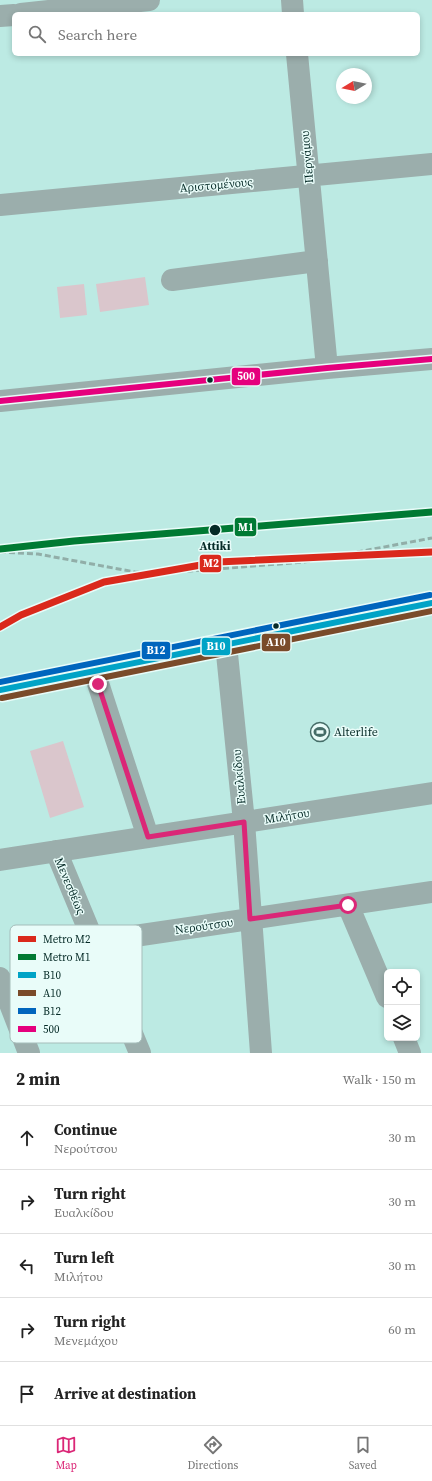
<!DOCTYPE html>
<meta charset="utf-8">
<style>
:root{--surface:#fff;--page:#f2f2f2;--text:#222;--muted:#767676;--line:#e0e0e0;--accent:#db2777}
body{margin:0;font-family:"Source Serif 4",serif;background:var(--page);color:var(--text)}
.controls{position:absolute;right:12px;bottom:12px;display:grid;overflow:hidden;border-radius:6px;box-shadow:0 2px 6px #0003}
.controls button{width:36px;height:36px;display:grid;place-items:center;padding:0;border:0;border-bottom:1px solid var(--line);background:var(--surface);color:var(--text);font:20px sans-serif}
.compass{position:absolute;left:336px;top:68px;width:36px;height:36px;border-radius:50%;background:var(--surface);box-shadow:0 2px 6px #0003;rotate:260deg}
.stop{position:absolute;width:12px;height:12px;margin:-9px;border:3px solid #db2777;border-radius:50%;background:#fff}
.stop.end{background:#db2777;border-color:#fff;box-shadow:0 1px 4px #0008}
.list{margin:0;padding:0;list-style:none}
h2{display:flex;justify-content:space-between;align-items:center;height:52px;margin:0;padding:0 16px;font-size:17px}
h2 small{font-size:13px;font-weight:400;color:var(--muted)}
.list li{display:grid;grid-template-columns:26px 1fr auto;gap:12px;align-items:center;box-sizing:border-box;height:64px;padding:0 16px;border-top:1px solid var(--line)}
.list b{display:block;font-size:15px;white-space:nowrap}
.list p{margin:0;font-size:13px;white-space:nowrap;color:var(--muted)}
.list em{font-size:13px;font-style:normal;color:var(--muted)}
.icon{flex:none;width:22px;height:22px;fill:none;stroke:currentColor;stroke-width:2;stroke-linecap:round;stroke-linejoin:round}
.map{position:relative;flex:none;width:432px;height:1053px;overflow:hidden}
.search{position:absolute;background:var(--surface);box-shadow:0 2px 6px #0003;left:12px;right:12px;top:12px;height:44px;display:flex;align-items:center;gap:10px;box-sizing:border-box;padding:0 14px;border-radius:6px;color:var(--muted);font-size:15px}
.sheet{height:372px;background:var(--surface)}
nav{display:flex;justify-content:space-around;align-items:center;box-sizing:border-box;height:56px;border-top:1px solid var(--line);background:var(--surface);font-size:11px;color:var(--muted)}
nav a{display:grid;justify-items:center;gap:2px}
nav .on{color:var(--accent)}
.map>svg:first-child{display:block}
.green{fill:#dac6cc}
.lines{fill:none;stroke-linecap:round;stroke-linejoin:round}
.minor{stroke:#9baeac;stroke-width:22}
.major{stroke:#8eaeaa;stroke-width:22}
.rail{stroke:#91aea8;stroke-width:3;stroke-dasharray:6 3;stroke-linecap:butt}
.bus-1-casing{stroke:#e9fcf9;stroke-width:9}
.bus-2-casing{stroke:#e9fcf9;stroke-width:9}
.bus-3-casing{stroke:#e9fcf9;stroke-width:9}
.bus-4-casing{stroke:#e9fcf9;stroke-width:9}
.bus-1{stroke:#00a3c6;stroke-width:6}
.bus-2{stroke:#7a4b2a;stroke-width:6}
.bus-3{stroke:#0065bd;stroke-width:6}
.bus-4{stroke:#e5007d;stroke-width:6}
.metro-1-casing{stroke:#e9fcf9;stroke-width:10}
.metro-2-casing{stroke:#e9fcf9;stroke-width:10}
.metro-1{stroke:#da291c;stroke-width:7}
.metro-2{stroke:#007a33;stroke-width:7}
.route{stroke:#db2777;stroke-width:5}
.bus-dot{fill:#052a26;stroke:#e9fcf9;stroke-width:1.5}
.labels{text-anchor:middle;stroke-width:3;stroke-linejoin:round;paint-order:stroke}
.street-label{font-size:12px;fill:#052a26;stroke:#e9fcf9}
.stop-label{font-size:12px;font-weight:bold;fill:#052a26;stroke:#e9fcf9}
.poi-label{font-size:12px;fill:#052a26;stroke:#e9fcf9;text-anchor:start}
.key{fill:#e9fcf9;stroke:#a5bdba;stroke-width:1}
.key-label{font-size:11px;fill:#052a26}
.line-badge{stroke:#e9fcf9;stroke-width:1.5}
.badge-label{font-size:11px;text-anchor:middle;font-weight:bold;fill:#fff}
</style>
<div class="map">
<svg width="432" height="1053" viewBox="0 0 432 1053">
<rect width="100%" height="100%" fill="#bceae3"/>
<path class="green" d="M145 277 149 305 100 312 96 284Z
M84 284 87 315 60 318 57 287Z
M63 741 84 807 50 818 30 751Z"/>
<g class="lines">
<path class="minor" d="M292 0 293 14
M21 14 149 0
M0 16 14 15
M297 54 327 368
M0 205 432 164
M172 280 317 261
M0 401 327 368 432 359
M226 644 244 822 261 1053
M94 671 148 837
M56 851 140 1053
M0 860 432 793
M348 905 387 997
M94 942 432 892
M0 978 29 1053
M404 1038 410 1053"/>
<path class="major" d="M0 690 432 603"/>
<path class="rail" d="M0 552 38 554 135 572 165 573 304 562 432 538"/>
<g class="bus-1-casing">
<path id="bus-1" d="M0 690 432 603"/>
</g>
<g class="bus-2-casing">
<path id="bus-2" d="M2 698 432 611"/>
</g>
<g class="bus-3-casing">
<path id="bus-3" d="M0 682 430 595"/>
</g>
<g class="bus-4-casing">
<path id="bus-4" d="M0 401 327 368 432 359"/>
</g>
<use href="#bus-1" class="bus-1"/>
<use href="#bus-2" class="bus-2"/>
<use href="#bus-3" class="bus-3"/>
<use href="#bus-4" class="bus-4"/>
<g class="metro-1-casing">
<path id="metro-1" d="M0 627 21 615 104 582 218 562 432 552"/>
</g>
<g class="metro-2-casing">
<path id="metro-2" d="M0 549 74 541 432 512"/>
</g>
<use href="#metro-1" class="metro-1"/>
<use href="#metro-2" class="metro-2"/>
</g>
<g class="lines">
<path class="route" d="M98 684 148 837 244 822 250 919 348 905"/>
</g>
<defs>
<g id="stadium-ring" transform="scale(1)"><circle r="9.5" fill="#e9fcf9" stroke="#456d68" stroke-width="1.5"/><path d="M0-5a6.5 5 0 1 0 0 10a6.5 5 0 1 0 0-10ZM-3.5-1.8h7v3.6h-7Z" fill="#456d68"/></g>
</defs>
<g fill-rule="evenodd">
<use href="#stadium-ring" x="320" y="732"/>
</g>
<g class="bus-dot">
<circle cx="210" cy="380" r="3.5"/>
<circle cx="215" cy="530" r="6"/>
<circle cx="276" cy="626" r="3.5"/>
</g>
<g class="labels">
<g class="street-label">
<text transform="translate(307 157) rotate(-95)" y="4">Περγάμου</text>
<text transform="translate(216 185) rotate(-5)" y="4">Αριστομένους</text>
<text transform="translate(239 777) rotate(-95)" y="4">Ευαλκίδου</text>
<text transform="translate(287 816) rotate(-9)" y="4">Μιλήτου</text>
<text transform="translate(70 886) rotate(67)" y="4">Μενεσθέως</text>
<text transform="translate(204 926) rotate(-8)" y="4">Νερούτσου</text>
</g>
<g class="stop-label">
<text x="215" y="550">Attiki</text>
</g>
<g class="poi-label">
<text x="334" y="736">Alterlife</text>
</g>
</g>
<rect x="10" y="925" width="132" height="118" rx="6" class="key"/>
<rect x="18" y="936" width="18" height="6" fill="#da291c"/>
<rect x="18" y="954" width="18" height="6" fill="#007a33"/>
<rect x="18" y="972" width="18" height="6" fill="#00a3c6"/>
<rect x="18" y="990" width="18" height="6" fill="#7a4b2a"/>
<rect x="18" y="1008" width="18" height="6" fill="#0065bd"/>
<rect x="18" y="1026" width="18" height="6" fill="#e5007d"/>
<g class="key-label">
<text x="43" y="943">Metro Μ2</text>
<text x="43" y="961">Metro Μ1</text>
<text x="43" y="979">Β10</text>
<text x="43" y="997">Α10</text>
<text x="43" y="1015">Β12</text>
<text x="43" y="1033">500</text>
</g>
<g class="line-badge">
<rect x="231" y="367" width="30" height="19" rx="4" fill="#e5007d"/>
<rect x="234" y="517" width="23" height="20" rx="4" fill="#007a33"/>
<rect x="199" y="554" width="23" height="19" rx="4" fill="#da291c"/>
<rect x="261" y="633" width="30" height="19" rx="4" fill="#7a4b2a"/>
<rect x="201" y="637" width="30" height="19" rx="4" fill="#00a3c6"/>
<rect x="141" y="641" width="30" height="19" rx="4" fill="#0065bd"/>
</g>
<g class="badge-label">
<text x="246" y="380">500</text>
<text x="246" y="531">Μ1</text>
<text x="211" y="567">Μ2</text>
<text x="276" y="646">Α10</text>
<text x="216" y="650">Β10</text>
<text x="156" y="654">Β12</text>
</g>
</svg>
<div class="controls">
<button><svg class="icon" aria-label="locate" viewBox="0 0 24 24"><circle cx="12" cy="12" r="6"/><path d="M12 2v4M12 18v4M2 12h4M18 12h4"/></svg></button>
<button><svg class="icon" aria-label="layers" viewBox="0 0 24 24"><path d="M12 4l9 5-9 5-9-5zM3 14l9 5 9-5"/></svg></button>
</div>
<svg class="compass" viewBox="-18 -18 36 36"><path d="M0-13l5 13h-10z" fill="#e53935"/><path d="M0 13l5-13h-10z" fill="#767676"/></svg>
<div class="stop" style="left:348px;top:905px"></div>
<div class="stop end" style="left:98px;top:684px"></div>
<div class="search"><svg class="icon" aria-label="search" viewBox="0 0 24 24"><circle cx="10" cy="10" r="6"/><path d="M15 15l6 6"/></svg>Search here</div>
</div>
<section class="sheet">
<h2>2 min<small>Walk · 150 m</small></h2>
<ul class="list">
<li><svg class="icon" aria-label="ahead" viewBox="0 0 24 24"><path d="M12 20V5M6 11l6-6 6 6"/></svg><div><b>Continue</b><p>Νερούτσου</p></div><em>30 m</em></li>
<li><svg class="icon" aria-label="right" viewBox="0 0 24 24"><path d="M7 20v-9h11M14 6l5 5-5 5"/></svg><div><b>Turn right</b><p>Ευαλκίδου</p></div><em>30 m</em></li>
<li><svg class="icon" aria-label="left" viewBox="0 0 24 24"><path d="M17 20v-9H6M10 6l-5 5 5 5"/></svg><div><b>Turn left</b><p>Μιλήτου</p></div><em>30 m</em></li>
<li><svg class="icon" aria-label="right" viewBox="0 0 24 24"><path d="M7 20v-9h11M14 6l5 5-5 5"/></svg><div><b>Turn right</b><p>Μενεμάχου</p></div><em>60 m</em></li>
<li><svg class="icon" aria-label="arrive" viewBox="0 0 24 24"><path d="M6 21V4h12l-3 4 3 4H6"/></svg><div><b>Arrive at destination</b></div></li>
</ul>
</section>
<nav>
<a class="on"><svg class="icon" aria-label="map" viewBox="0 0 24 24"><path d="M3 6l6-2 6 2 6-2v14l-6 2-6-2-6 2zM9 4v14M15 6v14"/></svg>Map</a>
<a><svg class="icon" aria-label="directions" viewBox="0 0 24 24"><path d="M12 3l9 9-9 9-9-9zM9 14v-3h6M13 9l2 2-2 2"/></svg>Directions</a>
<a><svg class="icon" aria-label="saved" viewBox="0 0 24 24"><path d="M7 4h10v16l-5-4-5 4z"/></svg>Saved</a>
</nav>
